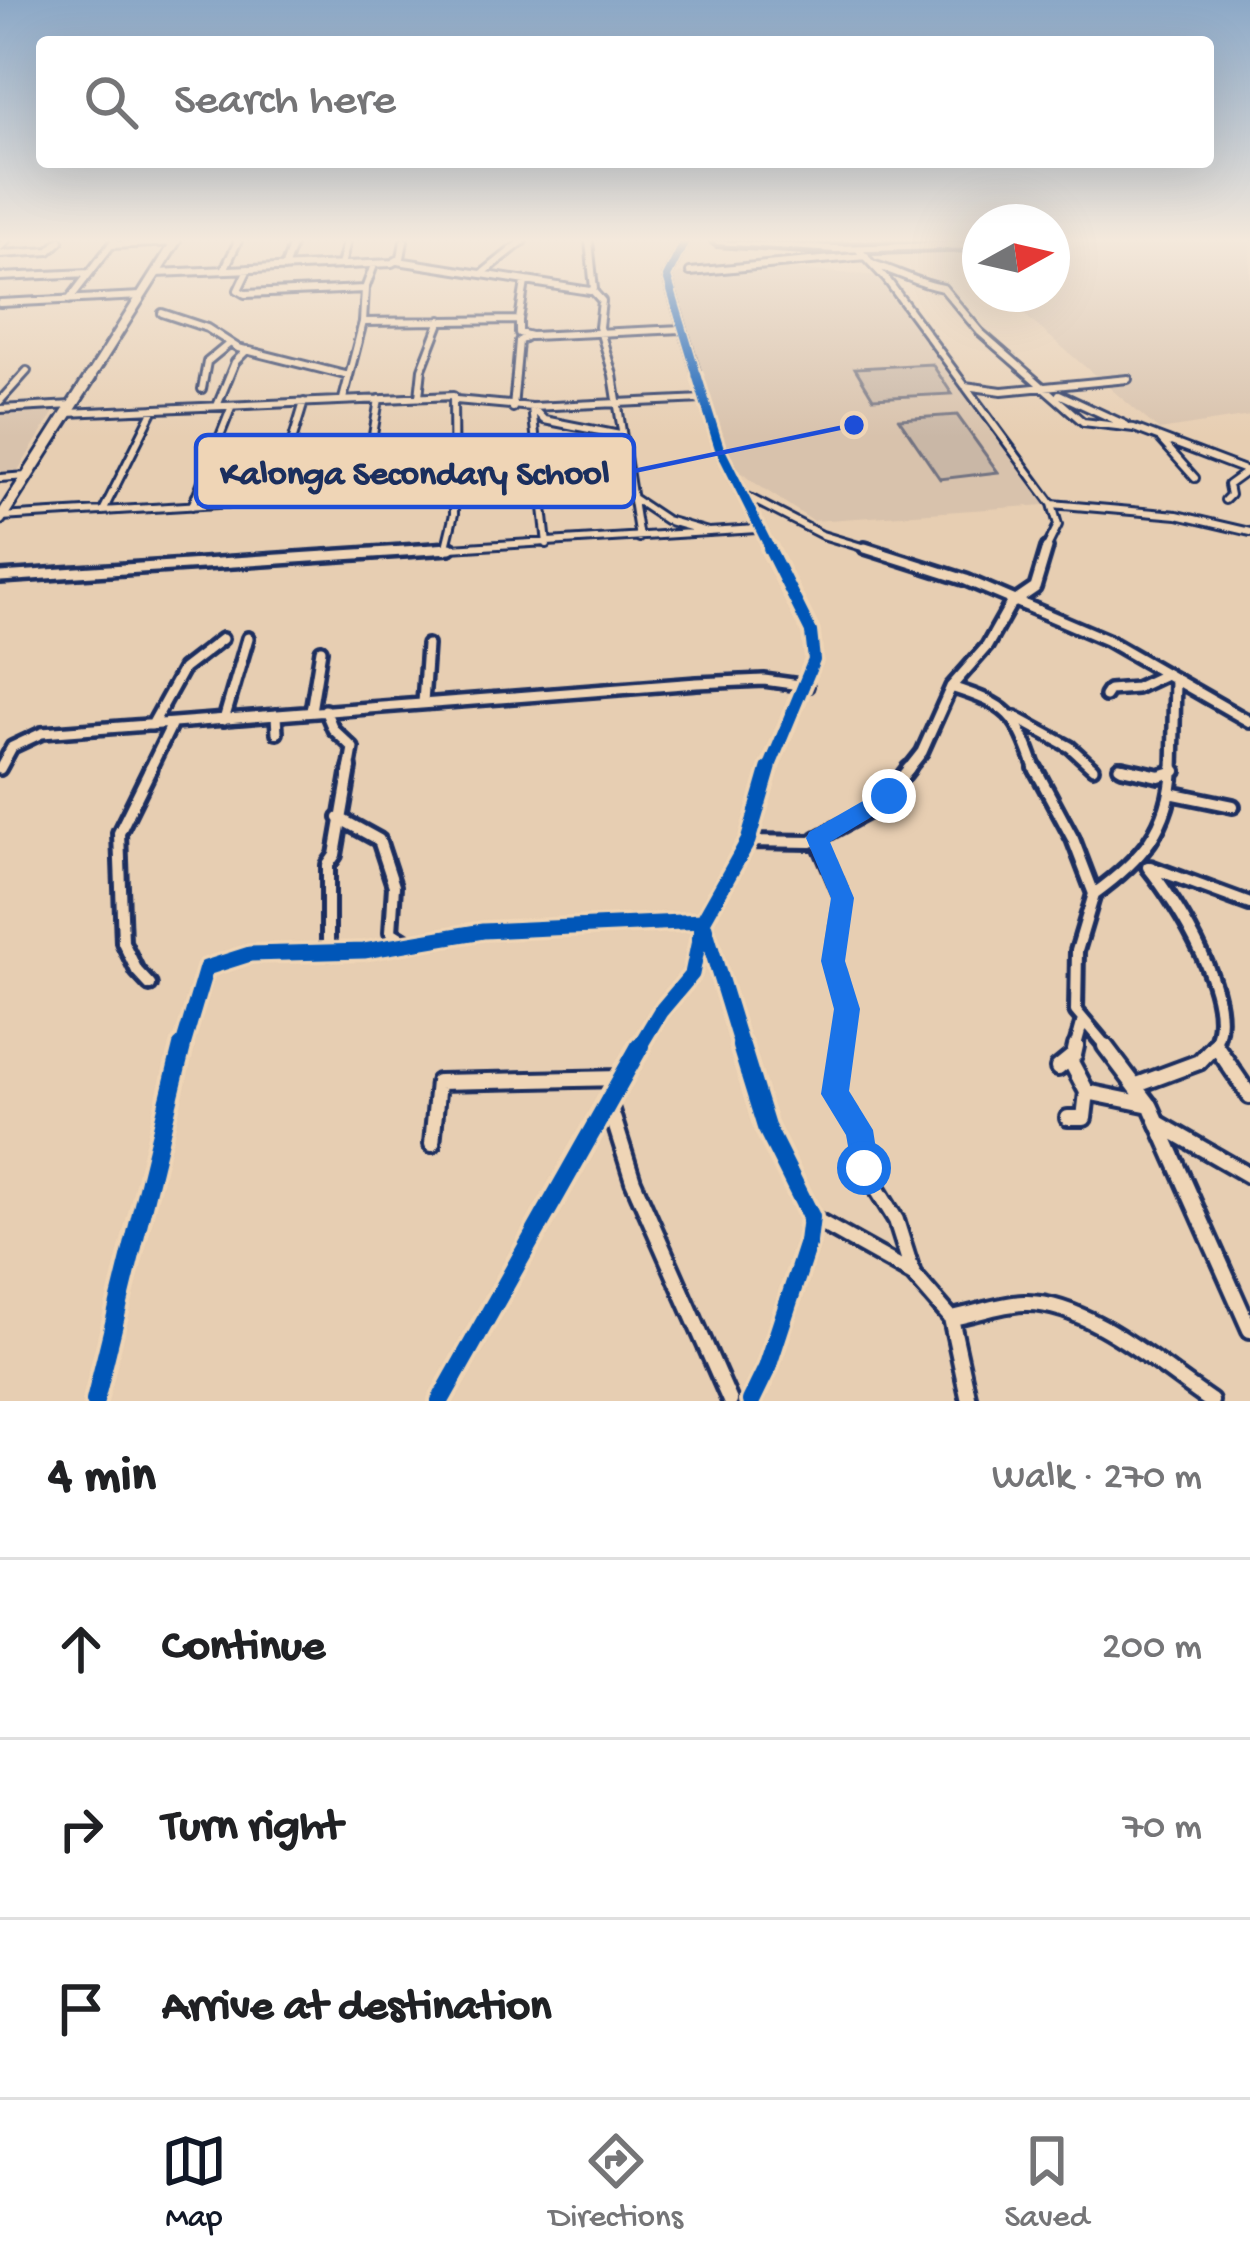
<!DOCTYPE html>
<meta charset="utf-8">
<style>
:root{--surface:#fff;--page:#f2f2f2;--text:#202124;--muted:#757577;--line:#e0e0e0;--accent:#111827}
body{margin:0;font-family:"Gochi Hand",sans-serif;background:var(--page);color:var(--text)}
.compass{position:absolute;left:962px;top:204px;width:108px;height:108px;border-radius:50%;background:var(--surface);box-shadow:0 12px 48px #0002;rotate:82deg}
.stop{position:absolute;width:36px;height:36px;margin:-27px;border:9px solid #1a73e8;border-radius:50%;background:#fff}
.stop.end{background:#1a73e8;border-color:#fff;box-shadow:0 3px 12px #0008}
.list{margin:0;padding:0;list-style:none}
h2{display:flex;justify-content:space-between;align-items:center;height:156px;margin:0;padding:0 48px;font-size:51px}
h2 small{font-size:39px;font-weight:400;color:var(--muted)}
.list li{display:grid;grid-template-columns:78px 1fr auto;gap:36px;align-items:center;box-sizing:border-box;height:180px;padding:0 48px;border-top:3px solid var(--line)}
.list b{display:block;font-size:45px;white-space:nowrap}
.list em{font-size:39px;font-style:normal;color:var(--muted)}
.icon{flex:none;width:66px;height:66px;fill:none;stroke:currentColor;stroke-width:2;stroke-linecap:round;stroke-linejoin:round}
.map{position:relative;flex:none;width:1250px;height:1401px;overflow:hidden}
.search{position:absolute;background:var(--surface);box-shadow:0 12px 48px #0002;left:36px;right:36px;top:36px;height:132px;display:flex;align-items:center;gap:30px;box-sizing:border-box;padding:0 42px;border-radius:12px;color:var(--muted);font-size:45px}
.sheet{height:696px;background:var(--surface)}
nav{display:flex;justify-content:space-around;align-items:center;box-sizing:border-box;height:168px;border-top:3px solid var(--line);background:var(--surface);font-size:33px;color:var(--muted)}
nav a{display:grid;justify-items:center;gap:6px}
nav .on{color:var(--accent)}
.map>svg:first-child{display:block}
.built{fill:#d8c2ac}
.green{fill:#c9b7a6;stroke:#727382;stroke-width:3}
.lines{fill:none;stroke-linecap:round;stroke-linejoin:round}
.street-far3-casing{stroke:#1b2f5e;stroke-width:12}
.street-far2-casing{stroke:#1b2f5e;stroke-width:18}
.street-far1-casing{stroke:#1b2f5e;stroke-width:20}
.street-casing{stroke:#1b2f5e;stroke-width:22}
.secondary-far1-casing{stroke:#1b2f5e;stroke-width:14}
.secondary-casing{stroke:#1b2f5e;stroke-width:16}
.highway-casing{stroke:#1b2f5e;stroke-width:10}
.street-far3{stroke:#efd5b6;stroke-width:6}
.street-far2{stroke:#efd5b6;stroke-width:9}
.street-far1{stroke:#efd5b6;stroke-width:10}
.street{stroke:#efd5b6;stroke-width:14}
.secondary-far1{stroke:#efd5b6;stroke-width:8}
.secondary{stroke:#efd5b6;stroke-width:10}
.highway{fill:#efd5b6;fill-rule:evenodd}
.cycleway-far4-casing{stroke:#efd5b6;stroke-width:12}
.cycleway-far3-casing{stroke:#efd5b6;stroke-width:15}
.cycleway-far2-casing{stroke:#efd5b6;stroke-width:20}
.cycleway-far1-casing{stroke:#efd5b6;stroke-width:22}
.cycleway-casing{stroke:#efd5b6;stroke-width:26}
.cycleway-far4{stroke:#0057b8;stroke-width:8}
.cycleway-far3{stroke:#0057b8;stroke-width:9}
.cycleway-far2{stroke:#0057b8;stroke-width:12}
.cycleway-far1{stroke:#0057b8;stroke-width:15}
.cycleway{stroke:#0057b8;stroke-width:18}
.route{fill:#1a73e8}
.leader{fill:none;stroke:#1d4ed8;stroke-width:4.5}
.callout-dot{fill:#1d4ed8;stroke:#efd5b6;stroke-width:4.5}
.callout{fill:#efd5b6;stroke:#1d4ed8;stroke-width:4.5}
.callout-label{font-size:36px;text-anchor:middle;font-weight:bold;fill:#1b2f5e}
</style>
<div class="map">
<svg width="1250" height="1401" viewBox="0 0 1250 1401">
<rect width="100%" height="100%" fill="#e7ceb2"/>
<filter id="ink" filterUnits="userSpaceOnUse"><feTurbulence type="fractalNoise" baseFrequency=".00833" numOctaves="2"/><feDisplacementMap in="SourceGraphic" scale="24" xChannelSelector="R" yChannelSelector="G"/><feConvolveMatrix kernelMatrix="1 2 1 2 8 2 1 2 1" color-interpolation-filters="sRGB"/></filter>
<g filter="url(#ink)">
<path class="built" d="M1119 241H1250V416L1159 430 1000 294H1052V248Z
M763 267 879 276 1045 505 813 521 749 479 734 467 671 279 680 273Z
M57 407 17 472 0 473V410Z"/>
<path class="green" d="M932 364 952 394 873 398 855 368Z
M957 415 998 472 940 479 899 419Z"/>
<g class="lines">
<g class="street-far3-casing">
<path id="street-far3" d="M685 241 667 277 719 447 771 551
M111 245 175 242
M0 247 6 241
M858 249 887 280 1052 504 1177 515 1250 532
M0 254 49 251 60 241
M398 261 590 291 594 289 589 241
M341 265 347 241
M875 265C899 272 919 284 943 288L980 332 1083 422 1134 428 1250 472
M284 268 294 241
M248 269 238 290 245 294 365 289 374 265
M224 270 238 241
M690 272 866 256
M156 273 392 263 401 258 404 241
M483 273 523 241
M0 277 89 273
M592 290 602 301 599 327 613 375 639 538
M69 300 114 241
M0 303 141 296
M162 313 207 328 238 348 349 376
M519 320V333L531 336 682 329
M363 322 519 320 525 282
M965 386 1002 391 1128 379
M202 389 207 362 230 343
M1059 394 1126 425
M419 397 422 369 441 320
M343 399 363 322 365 289
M456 400 532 407 544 420 620 435
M0 401 27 371
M217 406 235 362 247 350
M513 408 519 341 526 337
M0 409 72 405
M67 413 453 396 454 514 445 551
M1161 440 1195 478
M0 478 27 476
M742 494 822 535 875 551
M363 495 379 399
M630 496 666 520 708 532
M1225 500 1230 495 1228 485 1250 469
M274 501 304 402
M192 506 232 406
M103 511 154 409
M1 517 455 490
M547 544 532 407 703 399
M403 551 757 529
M1045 551 1058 525 1052 504"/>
</g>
<g class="street-far2-casing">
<path id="street-far2" d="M865 548 966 580 1107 640 1250 722
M0 577 450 548
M951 687C1010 706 1016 713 1036 771
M1105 696 1109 690 1136 688 1166 674
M423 703 427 645
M325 710 333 729 353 748 349 771
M311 711 321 650
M276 715 277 733
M1015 717 1070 747 1093 768
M224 720 248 638
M152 725 183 669 222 639
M1119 767 1136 771
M0 769 12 747 42 733 697 683 764 680 807 686
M149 771 172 724
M768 771 814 660 811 632 769 548
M907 771 922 752 951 687 987 646 1010 605 1035 588 1047 548
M1173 771 1175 680"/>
</g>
<g class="street-far1-casing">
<path id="street-far1" d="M1035 768 1073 839 1094 894 1077 951 1076 1011 1108 1049
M1122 768 1159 776 1175 771
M1175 794 1233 806
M339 818 379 840 394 886 391 932 407 942
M817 838 843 899 833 961 847 1009 841 1049
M748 841 811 842 880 805 909 768
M1148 867C1177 903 1242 1004 1212 1049
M1150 867 1250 904
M1094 894C1141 860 1170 828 1173 768
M328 953V865L335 855 350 768
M150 985 137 971 123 942 119 833 151 768
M182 1049 206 968 250 954 364 951 483 931 703 921 742 1049
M638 1049 660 1012 692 974 703 921 748 841 769 768
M1075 1049 1083 1020"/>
</g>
<g class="street-casing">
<path id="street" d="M741 1046 766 1127 811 1217 808 1242 767 1368 751 1401
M842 1046 835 1094 859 1130 864 1168 896 1220 913 1274
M1105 1046 1151 1107 1250 1330
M1216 1046 1250 1096
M1071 1062 1087 1092
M1058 1068 1074 1055 1076 1046
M1137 1085 1199 1062 1214 1046
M608 1101 633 1181 730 1401
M1068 1118H1084L1087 1092 1150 1105
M1158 1123 1250 1176
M432 1144 438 1082 621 1078
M811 1217 913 1274 951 1318 969 1401
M951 1318C975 1314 999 1304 1024 1303 1085 1300 1162 1368 1211 1401
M95 1401 182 1046
M440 1401 640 1046"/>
</g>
<g class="secondary-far1-casing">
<path id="secondary-far1" d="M89 379 176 241"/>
</g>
<g class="secondary-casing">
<path id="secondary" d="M0 519 91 376"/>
</g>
<g class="highway-casing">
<path id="highway" d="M713 241 835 246 980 242V248L835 252 717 244Z"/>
</g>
<use href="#street-far3" class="street-far3"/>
<use href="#street-far2" class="street-far2"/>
<use href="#street-far1" class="street-far1"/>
<use href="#street" class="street"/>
<use href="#secondary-far1" class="secondary-far1"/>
<use href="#secondary" class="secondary"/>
<use href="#highway" class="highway"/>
<g class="cycleway-far4-casing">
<path id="cycleway-far4" d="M685 241 667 277 698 379"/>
</g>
<g class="cycleway-far3-casing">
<path id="cycleway-far3" d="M697 376 719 447 771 551"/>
</g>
<g class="cycleway-far2-casing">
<path id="cycleway-far2" d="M768 771 814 660 811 632 769 548"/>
</g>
<g class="cycleway-far1-casing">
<path id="cycleway-far1" d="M182 1049 206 968 250 954 364 951 483 931 703 921 742 1049
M638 1049 660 1012 692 974 703 921 748 841 769 768"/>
</g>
<g class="cycleway-casing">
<path id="cycleway" d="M741 1046 766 1127 811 1217 808 1242 767 1368 751 1401
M95 1401 182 1046
M440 1401 640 1046"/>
</g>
<use href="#cycleway-far4" class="cycleway-far4"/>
<use href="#cycleway-far3" class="cycleway-far3"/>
<use href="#cycleway-far2" class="cycleway-far2"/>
<use href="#cycleway-far1" class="cycleway-far1"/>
<use href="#cycleway" class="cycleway"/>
</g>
</g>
<linearGradient id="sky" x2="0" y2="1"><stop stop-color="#8ba8c7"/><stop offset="0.55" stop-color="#f4e9dc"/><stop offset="1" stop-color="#f4e9dc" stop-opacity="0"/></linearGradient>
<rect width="1250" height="437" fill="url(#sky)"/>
<path class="route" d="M889 786 896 789V802L830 842 854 898 845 961 860 1009 849 1091 873 1130 879 1168 875 1178 864 1182 854 1178 846 1135 821 1094 834 1009 821 961 831 898 806 838 809 832Z"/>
<path class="leader" d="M854 425L634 471"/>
<circle class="callout-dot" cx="854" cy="425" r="12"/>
<rect class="callout" x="196" y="435" width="438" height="72" rx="12"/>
<g class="callout-label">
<text x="415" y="483">Kalonga Secondary School</text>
</g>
</svg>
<svg class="compass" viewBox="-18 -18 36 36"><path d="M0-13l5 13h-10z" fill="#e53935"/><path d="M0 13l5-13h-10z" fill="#757577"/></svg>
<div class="stop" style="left:864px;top:1168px"></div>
<div class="stop end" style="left:889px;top:796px"></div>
<div class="search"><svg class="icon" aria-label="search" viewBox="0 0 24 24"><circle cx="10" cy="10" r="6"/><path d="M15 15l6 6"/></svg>Search here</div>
</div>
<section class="sheet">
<h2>4 min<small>Walk · 270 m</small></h2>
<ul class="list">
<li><svg class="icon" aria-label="ahead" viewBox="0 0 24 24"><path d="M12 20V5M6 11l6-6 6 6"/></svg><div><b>Continue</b></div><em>200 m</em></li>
<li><svg class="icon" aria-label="right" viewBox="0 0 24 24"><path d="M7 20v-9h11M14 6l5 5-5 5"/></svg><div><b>Turn right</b></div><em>70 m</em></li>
<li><svg class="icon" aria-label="arrive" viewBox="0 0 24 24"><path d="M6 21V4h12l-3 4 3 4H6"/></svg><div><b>Arrive at destination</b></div></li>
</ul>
</section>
<nav>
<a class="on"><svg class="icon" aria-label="map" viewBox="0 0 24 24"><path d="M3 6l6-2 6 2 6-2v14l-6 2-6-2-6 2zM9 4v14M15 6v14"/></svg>Map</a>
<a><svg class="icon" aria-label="directions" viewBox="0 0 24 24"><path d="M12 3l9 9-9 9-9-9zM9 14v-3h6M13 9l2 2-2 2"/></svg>Directions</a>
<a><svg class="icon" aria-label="saved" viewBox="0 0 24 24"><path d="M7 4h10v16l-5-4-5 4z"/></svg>Saved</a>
</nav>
